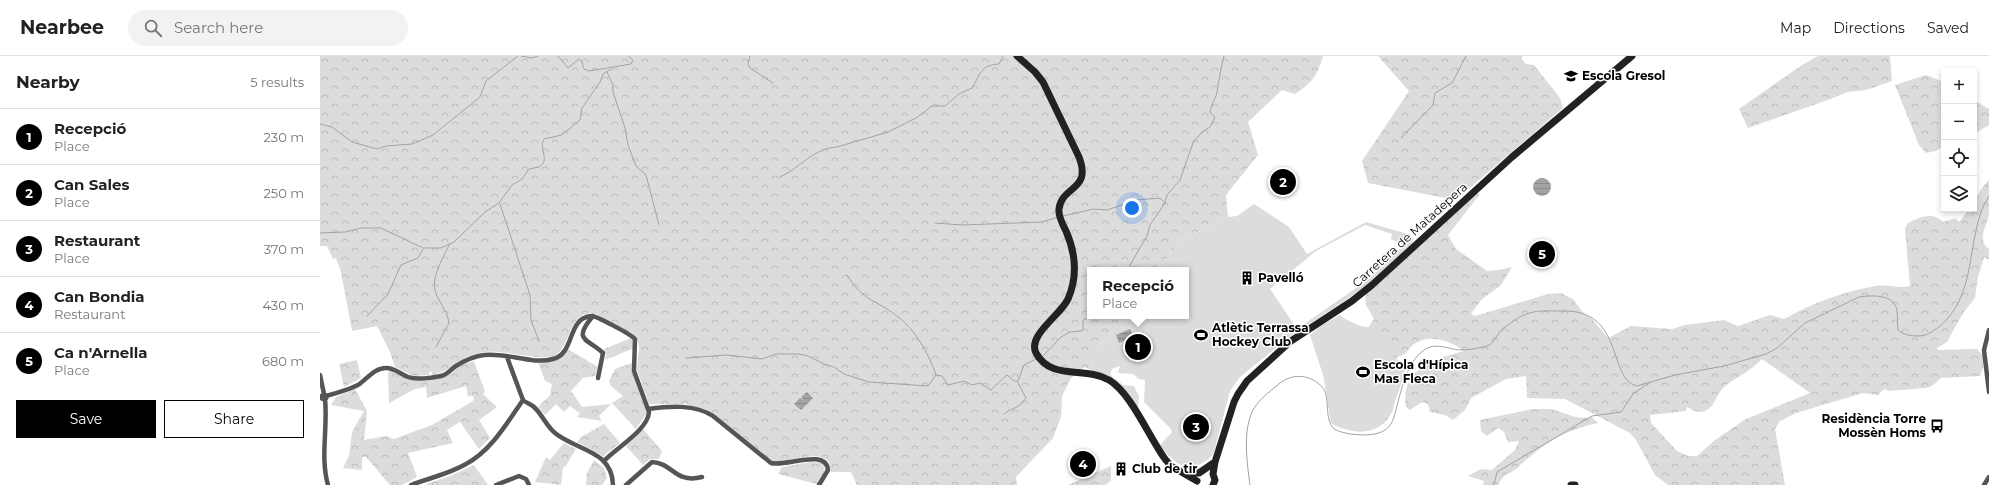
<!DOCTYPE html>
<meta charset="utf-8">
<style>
:root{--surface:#fff;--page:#f2f2f2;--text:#222;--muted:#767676;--line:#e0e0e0;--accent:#000}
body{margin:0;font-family:Montserrat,sans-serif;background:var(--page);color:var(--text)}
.controls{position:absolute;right:12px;top:12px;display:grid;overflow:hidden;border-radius:0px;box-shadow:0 2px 6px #0003}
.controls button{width:36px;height:36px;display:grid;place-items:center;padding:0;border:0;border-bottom:1px solid var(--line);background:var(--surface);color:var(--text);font:20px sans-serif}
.you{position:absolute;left:812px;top:152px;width:14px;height:14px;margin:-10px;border:3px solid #fff;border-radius:50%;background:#1a73e8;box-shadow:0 0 0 6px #1a73e833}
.badge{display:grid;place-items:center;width:26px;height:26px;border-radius:50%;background:var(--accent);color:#fff;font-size:13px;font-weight:700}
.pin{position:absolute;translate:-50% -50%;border:2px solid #fff;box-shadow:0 1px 4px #0006}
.popup{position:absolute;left:767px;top:211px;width:102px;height:52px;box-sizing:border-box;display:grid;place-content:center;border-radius:0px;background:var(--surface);filter:drop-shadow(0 1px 3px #0005);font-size:13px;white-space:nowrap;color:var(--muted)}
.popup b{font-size:15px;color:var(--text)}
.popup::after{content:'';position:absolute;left:50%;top:100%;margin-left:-8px;border:8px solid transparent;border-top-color:var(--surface)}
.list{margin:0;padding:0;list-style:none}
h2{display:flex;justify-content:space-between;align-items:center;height:52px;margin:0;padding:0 16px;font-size:17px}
h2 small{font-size:13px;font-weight:400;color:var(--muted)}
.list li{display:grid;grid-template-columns:26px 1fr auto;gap:12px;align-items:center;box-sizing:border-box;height:56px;padding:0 16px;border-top:1px solid var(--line)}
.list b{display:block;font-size:15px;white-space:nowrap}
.list p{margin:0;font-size:13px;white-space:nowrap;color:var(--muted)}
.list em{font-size:13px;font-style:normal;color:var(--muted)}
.actions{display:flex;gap:8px;padding:12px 16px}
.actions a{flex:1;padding:9px 0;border:1px solid var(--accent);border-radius:0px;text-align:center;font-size:14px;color:var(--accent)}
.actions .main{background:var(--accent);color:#fff}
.icon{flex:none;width:22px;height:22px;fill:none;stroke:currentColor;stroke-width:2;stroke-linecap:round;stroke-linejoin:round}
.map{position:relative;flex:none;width:1669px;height:429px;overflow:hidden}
header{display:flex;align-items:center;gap:24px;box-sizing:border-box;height:56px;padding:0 20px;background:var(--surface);border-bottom:1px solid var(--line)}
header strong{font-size:19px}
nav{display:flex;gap:22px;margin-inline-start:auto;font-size:14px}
.search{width:280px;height:36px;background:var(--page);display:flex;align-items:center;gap:10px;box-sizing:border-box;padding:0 14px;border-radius:22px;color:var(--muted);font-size:15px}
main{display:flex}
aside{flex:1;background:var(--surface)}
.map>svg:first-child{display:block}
.forest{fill:url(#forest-crowns);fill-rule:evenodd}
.park{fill:#dcdcdc;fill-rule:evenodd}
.water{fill:url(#water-rules)}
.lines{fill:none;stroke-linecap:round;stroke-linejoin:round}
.stream{stroke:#a3a3a3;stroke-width:1}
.street{stroke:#555;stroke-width:4.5}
.secondary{stroke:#222;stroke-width:7}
.labels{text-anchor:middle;stroke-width:3;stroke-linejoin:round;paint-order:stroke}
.poi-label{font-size:12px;font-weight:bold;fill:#000;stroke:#fff;text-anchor:start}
.street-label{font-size:12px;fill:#000;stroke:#fff}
</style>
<header>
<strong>Nearbee</strong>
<div class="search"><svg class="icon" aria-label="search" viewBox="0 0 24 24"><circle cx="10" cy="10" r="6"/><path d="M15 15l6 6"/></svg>Search here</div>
<nav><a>Map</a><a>Directions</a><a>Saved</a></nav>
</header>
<main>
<aside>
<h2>Nearby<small>5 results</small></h2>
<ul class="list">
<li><span class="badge">1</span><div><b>Recepció</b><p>Place</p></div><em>230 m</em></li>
<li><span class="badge">2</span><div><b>Can Sales</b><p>Place</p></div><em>250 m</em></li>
<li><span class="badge">3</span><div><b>Restaurant</b><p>Place</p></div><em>370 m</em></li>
<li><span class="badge">4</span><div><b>Can Bondia</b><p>Restaurant</p></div><em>430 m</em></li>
<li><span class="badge">5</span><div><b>Ca n'Arnella</b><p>Place</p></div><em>680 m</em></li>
</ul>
<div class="actions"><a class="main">Save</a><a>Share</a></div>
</aside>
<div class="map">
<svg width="1669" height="429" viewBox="0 0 1669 429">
<defs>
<pattern id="forest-crowns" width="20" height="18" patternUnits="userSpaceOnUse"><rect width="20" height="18" fill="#dcdcdc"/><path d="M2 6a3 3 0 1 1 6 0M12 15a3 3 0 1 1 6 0" fill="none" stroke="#bbb"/></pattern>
<pattern id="water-rules" width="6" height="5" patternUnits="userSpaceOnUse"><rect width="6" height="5" fill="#a3a3a3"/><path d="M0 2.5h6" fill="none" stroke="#8b8b8b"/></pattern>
</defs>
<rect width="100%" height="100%" fill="#fff"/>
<path class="forest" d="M0 0H1003C997 20 992 27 975 38L962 34 928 66 938 99 906 139 908 161 860 185 839 214H770V260H804L773 298 771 314 764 311 751 322 742 340 741 361 733 382 696 421 697 429H537L531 416H511L509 406C496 392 468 408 452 405L389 354 366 348H329L317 314 319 291 317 281 273 257C247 256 252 293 232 301 210 303 188 294 165 296 145 298 131 316 112 319V316H109V319L93 320 75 311 70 296 57 270 32 275 21 216 16 202 13 203 7 190H0Z
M1058 0H1202V4L1206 8 1214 9 1240 42 1243 52 1136 144 1048 127 1042 105 1089 35Z
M1498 0H1570L1572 25 1546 34 1527 36 1516 41 1428 72 1419 53 1482 9Z
M1606 19 1624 26V90L1616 95 1606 97 1599 89 1575 29Z
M1654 44 1669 53V69L1654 78Z
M1669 124C1669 135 1669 146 1669 157 1669 168 1655 183 1669 193V204L1664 201 1658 221 1655 242 1643 257 1627 286 1617 292 1618 294 1657 293 1664 301 1663 312 1660 320 1621 322 1612 330 1606 332 1569 335 1564 333 1558 339 1543 337 1476 357 1460 365 1455 373 1465 429H1348L1335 419 1316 384 1310 377 1245 343 1207 342 1206 320 1186 323 1151 342 1145 354 1133 364 1125 359 1110 356 1108 348 1102 346 1090 354 1086 351C1079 314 1116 302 1144 295 1131 285 1110 277 1094 288 1086 294 1090 297 1077 301 1074 316 1078 338 1073 353 1063 381 1032 378 1011 367L1004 322 1056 284 1048 272 1054 263 1046 249 1045 238 1155 137 1160 138 1128 179 1136 193 1167 215 1179 214 1192 211 1181 229 1161 244 1151 258 1155 260 1228 238 1241 237 1253 243 1263 257 1271 262 1288 282 1311 270 1352 273 1365 269 1404 264 1418 270 1450 259 1464 263C1493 247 1524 235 1556 230 1568 228 1579 233 1590 230L1585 173 1587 168C1598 161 1613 155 1623 166L1636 162 1639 166 1649 153H1654C1654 142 1661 132 1669 124ZM1442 303 1490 337 1426 363 1395 384 1377 400H1368L1357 395 1331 367 1330 359 1366 355 1367 351C1373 354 1378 358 1385 355 1395 351 1396 338 1404 331 1416 321 1431 315 1442 303Z
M311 282 314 285V292L285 304 286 298 284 293Z
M248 293 278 311 275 320 263 322 251 335 262 351 291 348 279 360 282 365 257 361 260 357 250 350 244 356 236 348 225 359 218 351 230 339 232 328 225 325 218 306C231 307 241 305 248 293Z
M37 304 41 322 24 331 19 308Z
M154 305 165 336 163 338 177 351 159 364 170 382 159 393 140 366 127 374 133 387 88 397 97 421 82 429H70L46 401H42V414L23 412 29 400 32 376 44 355 11 349 16 341 35 333 47 355 44 384 67 380 70 382 74 383 112 369 153 345 154 342 152 339 148 341 146 330 107 342 106 331 95 333 69 347 68 316 71 315 87 323 95 324 131 317 142 309Z
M312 307 313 318 327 357 316 373 292 347 303 340 291 330 289 325 295 313Z
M1213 353C1218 353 1224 353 1229 353 1247 356 1252 364 1272 361L1278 367C1240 376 1227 386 1198 411 1188 421 1187 413 1178 429H1163L1164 425 1148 420 1161 413 1172 414 1195 394 1199 385 1188 386 1184 376 1178 372 1167 380 1161 375 1160 364Z
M284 368 300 387 283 400 257 386 261 381Z
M323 373 342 395 339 403H330L323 409 306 390Z
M244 387 256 393 245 411H243L241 429 215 426 226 401 230 404Z
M274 404 284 412 287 422 282 429H266L267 417Z
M491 406 501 407C509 413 502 420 497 428L458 418 462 411Z
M154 409 168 429H107L106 428 130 420Z
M791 410V425L785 429H748Z"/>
<path class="park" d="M934 148 969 171 987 198 1046 166 1088 178 1093 183 1092 189 1050 228 971 280 920 321 910 335 894 396 891 401 881 408 875 410H864L857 407 842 394 799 327 789 320 771 314 773 298 804 260H866V214H839L860 185 908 161 917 160ZM1045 169 1072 178 1071 183 1084 189 1049 223 977 273 950 233 996 195ZM800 310 798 317 813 318 819 323 825 324 824 346 850 372 852 376 840 389 818 352 819 340 814 330 803 329 790 319 792 313Z
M1020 259C1028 266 1047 274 1057 271L1060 279 1068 288 1072 299 1086 311C1074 353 1064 394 1011 367L1004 322 990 279 1002 269Z"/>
<path class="water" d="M1213 131a9 9 0 1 1 18 0a9 9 0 1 1-18 0Z
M810 273 814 281 799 287 796 279Z
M487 336 493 342 481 354 474 348 480 342 484 345 481 341Z"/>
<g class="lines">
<path class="stream" d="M201 0 212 2 218 0
M238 0 248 12 259 3 262 6 264 13 269 15 311 8 313 4 308 0
M430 0 428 8 430 12 453 27
M287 16 293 29V36L305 72 308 89 316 110 326 119 339 169
M0 68 12 71 32 86 57 93 66 90 92 88 113 79 160 41 166 25 198 0
M1081 82 1113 49 1115 37 1132 27 1146 0
M460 121C480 112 494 92 517 91L568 76 596 62 612 50H625L639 38 652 32C660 19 660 9 679 8L683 0
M180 148 210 239 211 264 219 285
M743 160 774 153 787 154 816 144 840 142 845 147
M615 167 642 169 722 166 738 161
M0 177 25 176 41 172H61L103 192
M104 192H121L134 186 165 156 179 147 192 129 202 123 209 113C212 112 216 112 219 111 231 104 218 93 224 83L242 79 260 64 262 52 280 26 283 18 291 13
M809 214 810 209 827 180 830 169 845 147 847 139 860 124 873 87 881 77 890 71 895 61 890 57C891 47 897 41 897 36 899 23 901 12 904 0
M527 219C544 246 555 243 577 260 595 273 609 298 616 319
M47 260 68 238 81 209 98 202 103 193
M116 291 129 267C128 258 121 248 117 240 109 223 122 205 129 189
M723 300 741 281 750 276 761 275 763 273V264L772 260
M366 302 407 299 442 303 456 298H479L488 300 504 308 514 311 524 318 549 326 608 330 616 319 622 320 628 329 644 325 652 329 660 327 671 334 687 319 694 325H697L706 342C697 355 691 351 684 358
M698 325 704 309 716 303
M930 429C927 406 921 368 937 348 943 340 952 334 960 327 972 318 987 318 999 328 1013 338 1002 360 1014 373 1024 378 1035 379 1047 379 1074 377 1073 364 1079 342 1083 327 1090 303 1104 294 1115 286 1128 293 1140 294 1149 294 1161 292 1170 289 1174 285 1176 281 1179 277 1180 274 1185 271 1188 269 1209 253 1217 255 1242 255 1305 253 1287 323 1317 330L1355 319 1404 310 1446 298 1457 292 1485 267 1539 241C1552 239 1575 238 1577 255 1578 261 1577 268 1578 274 1584 279 1591 280 1599 280 1607 280 1613 275 1620 270 1653 242 1648 197 1660 159 1662 152 1666 146 1669 140
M1174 429 1177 416 1272 360 1301 356 1313 338 1329 327"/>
<path class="street" d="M273 260C252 285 267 282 283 297L278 322
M1669 274 1664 294 1669 336
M187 301 203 344C206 347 211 348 214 351 222 358 226 370 235 377 257 395 292 394 293 429
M0 319 4 338
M1.5 341a2.5 2.5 0 1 1 5 0a2.5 2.5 0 1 1-5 0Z
M6 340C17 337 28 334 38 329 47 323 54 312 66 312 75 312 80 318 88 321 96 324 112 322 121 320 127 319 131 313 136 310 144 305 155 300 164 299 186 296 212 309 233 303 255 298 247 262 271 260 275 259 312 279 315 283L314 315 329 356C328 374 296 392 284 405
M5 343C8 372 0 401 8 429
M328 353C349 350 375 348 393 360L451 407C466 411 506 392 508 414L499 429
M91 429C109 422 129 418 146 408 171 395 187 367 203 344
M176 429 199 420 206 423 209 429
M306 429 332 406C353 407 355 428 382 421
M1664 429 1669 421"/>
<path class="secondary" d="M697 0 715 16 723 26 759 101C772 135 742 129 739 153 738 160 743 169 746 175 756 198 758 220 748 243 741 259 707 279 716 297 731 325 765 310 789 324 811 337 829 381 845 403L851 410 877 425
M865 417H879L895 406
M893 429 895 424 893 418 895 406 914 346 918 338 927 325 971 285 1032 245 1052 229 1192 101 1312 0
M1251 429H1255"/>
</g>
<defs>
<g id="school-bare" transform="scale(1.08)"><path d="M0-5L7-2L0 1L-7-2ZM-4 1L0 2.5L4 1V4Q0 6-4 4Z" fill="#000" stroke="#fff" stroke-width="2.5" paint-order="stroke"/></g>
<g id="building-bare" transform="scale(1.08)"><path d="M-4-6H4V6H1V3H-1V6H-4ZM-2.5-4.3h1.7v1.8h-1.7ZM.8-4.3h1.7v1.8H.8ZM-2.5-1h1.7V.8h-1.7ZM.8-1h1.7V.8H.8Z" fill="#000" stroke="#fff" stroke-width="2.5" paint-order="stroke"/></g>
<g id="stadium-bare" transform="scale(1.08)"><path d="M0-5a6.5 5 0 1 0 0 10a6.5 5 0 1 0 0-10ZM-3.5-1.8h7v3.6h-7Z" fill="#000" stroke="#fff" stroke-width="2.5" paint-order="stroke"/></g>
<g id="bus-bare" transform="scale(1.08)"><path d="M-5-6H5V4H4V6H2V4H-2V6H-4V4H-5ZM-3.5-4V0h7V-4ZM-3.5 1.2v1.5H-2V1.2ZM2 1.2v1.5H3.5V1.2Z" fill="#000" stroke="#fff" stroke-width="2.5" paint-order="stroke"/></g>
</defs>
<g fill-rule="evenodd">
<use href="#school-bare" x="1251" y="20"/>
<use href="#building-bare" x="927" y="222"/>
<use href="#stadium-bare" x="881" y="279"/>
<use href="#stadium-bare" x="1043" y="316"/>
<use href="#bus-bare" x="1617" y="370"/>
<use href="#building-bare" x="801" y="413"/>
</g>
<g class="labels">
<g class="poi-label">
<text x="1262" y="24">Escola Gresol</text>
<text x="938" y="226">Pavelló</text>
<text x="892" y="276">Atlètic Terrassa<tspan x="892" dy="14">Hockey Club</tspan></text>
<text x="1054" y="313">Escola d'Hípica<tspan x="1054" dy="14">Mas Fleca</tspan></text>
<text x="1606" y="367" text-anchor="end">Residència Torre<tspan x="1606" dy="14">Mossèn Homs</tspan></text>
<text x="812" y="417">Club de tir</text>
</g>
<g class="street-label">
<text transform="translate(1090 179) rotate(-42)" y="4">Carretera de Matadepera</text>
</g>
</g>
</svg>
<div class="controls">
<button>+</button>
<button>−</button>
<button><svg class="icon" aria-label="locate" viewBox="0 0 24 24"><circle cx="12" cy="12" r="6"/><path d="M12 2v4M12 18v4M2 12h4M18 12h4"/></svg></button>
<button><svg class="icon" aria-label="layers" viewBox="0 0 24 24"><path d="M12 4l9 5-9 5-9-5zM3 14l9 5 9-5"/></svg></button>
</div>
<div class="you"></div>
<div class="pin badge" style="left:818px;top:291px">1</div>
<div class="popup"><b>Recepció</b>Place</div>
<div class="pin badge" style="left:963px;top:126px">2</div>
<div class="pin badge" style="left:876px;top:371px">3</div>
<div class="pin badge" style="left:763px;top:408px">4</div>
<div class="pin badge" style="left:1222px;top:198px">5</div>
</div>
</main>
